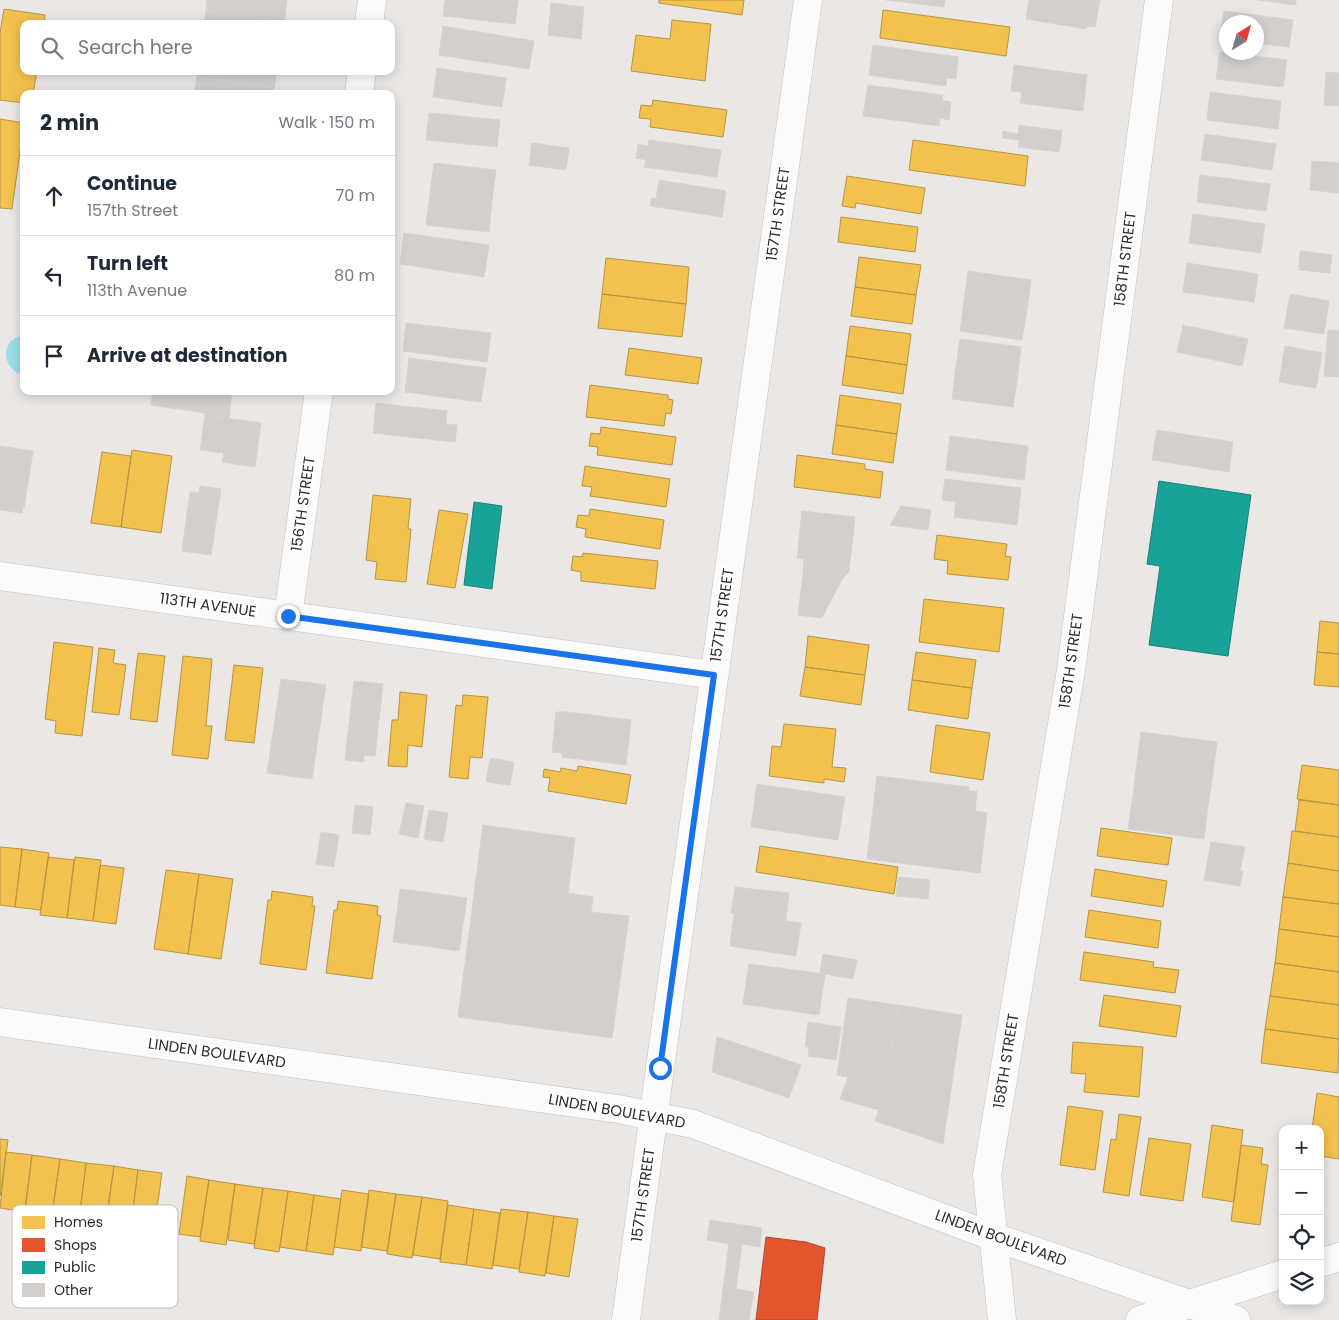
<!DOCTYPE html>
<meta charset="utf-8">
<style>
:root{--surface:#fff;--page:#f6f6f7;--text:#1f2937;--muted:#747a83;--line:#e0e1e3}
body{margin:0;font-family:Poppins,sans-serif;background:var(--page);color:var(--text)}
.controls{position:absolute;right:15px;bottom:15px;display:grid;overflow:hidden;border-radius:10px;box-shadow:0 2px 12px #0003}
.controls button{width:45px;height:45px;display:grid;place-items:center;padding:0;border:0;border-bottom:1px solid var(--line);background:var(--surface);color:var(--text);font:25px sans-serif}
.compass{position:absolute;left:1219px;top:15px;width:45px;height:45px;border-radius:50%;background:var(--surface);box-shadow:0 2px 12px #0003;rotate:37deg}
.stop{position:absolute;width:15px;height:15px;margin:-11px;border:4px solid #1a73e8;border-radius:50%;background:#fff}
.stop.end{background:#1a73e8;border-color:#fff;box-shadow:0 1px 5px #0008}
.list{margin:0;padding:0;list-style:none}
h2{display:flex;justify-content:space-between;align-items:center;height:65px;margin:0;padding:0 20px;font-size:21px}
h2 small{font-size:16px;font-weight:400;color:var(--muted)}
.list li{display:grid;grid-template-columns:32px 1fr auto;gap:15px;align-items:center;box-sizing:border-box;height:80px;padding:0 20px;border-top:1px solid var(--line)}
.list b{display:block;font-size:19px;white-space:nowrap}
.list p{margin:0;font-size:16px;white-space:nowrap;color:var(--muted)}
.list em{font-size:16px;font-style:normal;color:var(--muted)}
.icon{flex:none;width:28px;height:28px;fill:none;stroke:currentColor;stroke-width:2;stroke-linecap:round;stroke-linejoin:round}
.map{position:relative;flex:none;width:1339px;height:1320px;overflow:hidden}
.search{position:absolute;background:var(--surface);box-shadow:0 2px 12px #0003;left:20px;top:20px;width:375px;height:55px;display:flex;align-items:center;gap:12px;box-sizing:border-box;padding:0 18px;border-radius:10px;color:var(--muted);font-size:19px}
.panel{position:absolute;background:var(--surface);box-shadow:0 2px 12px #0003;left:20px;top:90px;width:375px;height:305px;border-radius:10px}
.map>svg:first-child{display:block}
.water{fill:#9adfe9}
.homes{fill:#f2c14e;stroke:#b79544}
.shops{fill:#e4572e;stroke:#ad4a2e}
.public{fill:#17a398;stroke:#1e8078}
.building{fill:#d2cfcd;stroke:#d6d3d0}
.lines{fill:none;stroke-linecap:round;stroke-linejoin:round}
.minor-casing{stroke:#c3c2c2;stroke-width:29}
.secondary-casing{stroke:#c3c2c2;stroke-width:29}
.minor{stroke:#fcfbfb;stroke-width:28}
.secondary{stroke:#fcfbfb;stroke-width:28}
.route{stroke:#1a73e8;stroke-width:6}
.labels{text-anchor:middle;stroke-width:5;stroke-linejoin:round;paint-order:stroke}
.street-label{font-size:15px;fill:#2d2d2d;stroke:#fff}
.key{fill:#fff;stroke:#c0c0c0;stroke-width:1}
.key-label{font-size:14px;fill:#2d2d2d}
</style>
<div class="map">
<svg width="1339" height="1320" viewBox="0 0 1339 1320">
<rect width="100%" height="100%" fill="#eae7e4"/>
<path class="water" d="M24 335V375C0 370 0 338 24 335Z"/>
<path class="homes" d="M659 0H744L742 15 659 3Z
M4 9 45 15 44 24H24V71H37L33 94H24V103L0 100V33Z
M883 10 1010 27 1006 56 880 38Z
M672 20 711 24 705 81 631 71 636 35 670 39Z
M653 100 727 110 723 137 650 127 651 119 639 118 641 105 652 106Z
M0 119 24 123 12 209 0 208Z
M913 140 1028 156 1025 186 909 170Z
M847 176 925 188 921 214 856 203 855 208 842 206Z
M841 217 918 227 915 252 838 242Z
M859 257 921 265 916 295 855 287Z
M606 258 689 267 686 304 602 294Z
M855 287 916 295 912 324 851 316Z
M602 294 686 304 682 337 598 328Z
M850 326 911 334 907 365 846 356Z
M629 348 702 358 698 384 625 375Z
M846 356 907 365 903 394 842 385Z
M590 385 668 395V399L673 400 671 414 666 413 664 426 586 417Z
M840 395 901 404 897 434 836 425Z
M836 425 897 434 893 463 832 454Z
M601 427 676 437 672 465 597 455 598 447 589 446 591 433 600 434Z
M132 450 172 456 161 533 121 527Z
M102 452 131 456 121 527 91 523Z
M797 455 865 464V469L883 472 880 498 794 487Z
M585 466 670 479 666 507 590 496 592 487 582 486Z
M373 495 411 499 408 529H411L406 582 375 579 377 562 366 560Z
M590 509 664 520 660 549 585 537 586 529 576 527 578 515 589 516Z
M439 510 468 514 455 588 427 584Z
M937 535 1007 544 1005 556 1011 557 1008 580 947 574 948 561 934 559Z
M583 553 658 561 655 589 581 581V572L571 570 573 556 582 557Z
M924 599 1004 608 999 652 919 642Z
M1320 621 1339 623V654L1317 652Z
M808 636 869 645 865 675 805 667Z
M54 642 93 647 82 736 55 733 56 721 45 719Z
M99 648 115 650 113 663 126 665 119 715 92 712Z
M916 652 976 660 972 688 912 680Z
M1317 652 1339 654V687L1314 685Z
M138 653 165 656 157 722 130 719Z
M183 656 212 659 206 726H212L208 759 172 755Z
M234 665 263 668 254 743 225 740Z
M805 667 865 675 861 705 800 696Z
M912 680 972 688 968 719 908 710Z
M400 692 427 695 422 747 408 745 407 767 388 766 392 720H398Z
M463 695 488 697 482 758 470 757 468 779 449 777 456 705 462 706Z
M784 724 836 729 832 767 846 768 844 782 824 779V783L769 776 772 746 781 747Z
M936 725 990 733 983 780 930 772Z
M1302 765 1339 770V805L1297 799Z
M578 766 631 775 626 804 548 791 550 778 543 777 544 769 560 772 561 768 577 771Z
M1299 800 1339 805V837L1295 831Z
M1101 828 1172 838 1168 865 1097 856Z
M1292 831 1339 837V871L1288 863Z
M760 846 898 867 894 894 756 872Z
M0 847 22 849 15 907 0 905Z
M22 849 49 853 41 910 15 907Z
M48 857 74 860 67 918 40 915Z
M75 857 101 860 93 921 67 918Z
M1288 863 1339 871V904L1283 897Z
M100 865 124 868 116 924 93 921Z
M1095 869 1167 881 1163 907 1091 896Z
M166 870 199 874 188 954 154 949Z
M199 874 233 879 221 959 188 954Z
M272 891 313 897 312 906H315L306 970 260 964 268 900H271Z
M1283 897 1339 904V937L1279 929Z
M338 901 378 906 377 915 381 916 372 979 326 973 334 910H337Z
M1089 910 1161 921 1158 948 1085 937Z
M1279 929 1339 937V972L1275 963Z
M1084 952 1154 962 1153 967 1179 970 1175 993 1080 980Z
M1275 963 1339 972V1005L1270 996Z
M1104 995 1181 1006 1176 1037 1099 1026Z
M1270 996 1339 1005V1039L1265 1029Z
M1265 1029 1339 1039 1338 1073 1261 1063Z
M1073 1042 1143 1047 1139 1097 1084 1092 1086 1074 1071 1073Z
M1317 1093 1339 1097V1159L1320 1156V1129H1312Z
M1068 1106 1103 1111 1095 1170 1060 1165Z
M1119 1114 1141 1117 1129 1196 1103 1192 1111 1139 1116 1140Z
M1212 1125 1243 1130 1234 1202 1202 1197Z
M1149 1138 1191 1144 1183 1201 1140 1195Z
M0 1139 8 1140 0 1196Z
M1241 1145 1263 1148 1261 1164 1268 1165 1260 1225 1231 1221Z
M6 1152 32 1155 25 1212 0 1208Z
M32 1155 60 1159 51 1220 24 1216Z
M60 1159 86 1163 79 1220 52 1216Z
M86 1163 114 1166 106 1224 79 1220Z
M114 1166 138 1170 130 1231 105 1227Z
M138 1170 162 1173 154 1230 131 1227Z
M187 1176 209 1180 200 1237 179 1234Z
M209 1180 235 1184 226 1245 200 1241Z
M235 1184 263 1188 254 1244 228 1240Z
M263 1188 288 1191 279 1252 254 1248Z
M342 1190 369 1194 361 1251 334 1247Z
M369 1190 396 1194 387 1251 361 1247Z
M288 1191 314 1195 306 1251 280 1247Z
M396 1194 422 1197 412 1258 387 1254Z
M314 1195 341 1199 333 1255 306 1251Z
M422 1197 448 1201 440 1259 413 1255Z
M448 1205 474 1209 466 1265 440 1262Z
M474 1209 500 1213 492 1269 466 1265Z
M501 1209 528 1212 519 1269 493 1265Z
M528 1212 554 1216 545 1276 519 1272Z
M554 1216 578 1219 569 1277 546 1273Z"/>
<path class="shops" d="M766 1237 806 1242 825 1248 817 1320H756Z"/>
<path class="public" d="M1159 481 1251 495 1228 656 1149 645 1160 566 1147 564Z
M474 502 502 506 492 589 464 585Z"/>
<path class="building" d="M207 0H287L284 22 206 11Z
M445 0H518L515 24 443 16Z
M886 0H945L944 7Z
M1029 0H1100L1095 27 1086 26V29L1026 19Z
M1258 0H1296V5Z
M551 3 584 7 581 39 548 35Z
M206 11 284 22 283 24H204Z
M1224 11 1293 20 1289 47 1256 43V22H1226V39L1220 38Z
M443 26 534 41 529 69 439 55Z
M873 45 958 57 956 79 947 78 946 86 869 75Z
M1220 52 1287 60 1283 87 1216 79Z
M1014 65 1087 75 1083 111 1020 103 1022 92 1011 91Z
M437 68 506 78 502 107 433 97Z
M197 71H277L274 88 197 77Z
M1326 72 1339 73V106L1324 105Z
M197 77 274 88V94H194Z
M868 85 943 95 942 100 951 102 949 120 940 118 939 126 863 116Z
M1210 92 1281 101 1278 129 1207 120Z
M429 113 500 120 497 147 426 140Z
M1019 125 1062 131 1059 152 1018 147 1019 140 1002 138 1003 131 1018 134Z
M1205 134 1276 144 1272 170 1201 160Z
M649 140 721 150 717 177 644 167 646 160 636 158 638 144 648 146Z
M532 143 569 148 566 170 529 165Z
M1312 161 1339 163V193L1310 190Z
M434 163 496 170 492 201 430 194Z
M1200 175 1270 184 1266 211 1197 202Z
M659 180 726 191 722 217 650 206 652 198 656 199Z
M430 194 492 201 489 232 426 225Z
M1193 214 1265 224 1261 253 1189 243Z
M404 233 489 245 484 277 400 264Z
M1300 251 1332 255 1330 273 1299 270Z
M1187 263 1258 274 1254 302 1183 292Z
M968 271 1031 280 1027 310 964 301Z
M1290 294 1329 301 1324 334 1284 328Z
M964 301 1027 310 1022 340 960 331Z
M406 323 491 333 487 362 403 351Z
M1183 325 1248 339 1242 366 1177 352Z
M1328 330 1339 331V377L1324 376Z
M960 339 1021 347 1018 374 956 366Z
M1285 346 1322 353 1316 388 1279 382Z
M409 358 486 368 481 402 405 392Z
M956 366 1018 374 1013 407 952 399Z
M153 391H232L229 418 205 415V413L151 405Z
M376 403 447 411 446 424 457 425 455 442 373 433Z
M205 415 261 423 255 467 222 462 224 453 200 450Z
M1157 430 1233 442 1229 472 1152 460Z
M950 436 1028 446 1024 480 946 470Z
M0 446 33 451 24 508 23 507 22 513 0 510Z
M945 479 1021 488 1017 525 954 517 956 502 942 500Z
M200 486 221 489 211 555 182 551 190 492 199 493Z
M901 506 931 510 928 530 890 525Z
M802 511 855 517 849 572 842 579 803 574 804 559 797 558Z
M803 574 842 579 822 618 798 615Z
M281 679 326 685 312 779 267 773Z
M354 681 383 684 375 756 364 755V762L345 760Z
M556 712H567L631 720 626 765 562 757V753L552 752Z
M1141 732 1217 742 1213 773 1137 762Z
M490 758 514 762 510 785 486 782Z
M1137 762 1213 773 1208 806 1133 796Z
M877 776 969 787V791H977L975 811 987 813 980 873 867 859Z
M757 784 845 797 838 840 751 827Z
M1133 796 1208 806 1204 839 1128 829Z
M406 803 424 806 418 838 399 834Z
M355 805 373 807 370 835 352 833Z
M429 810 448 813 443 842 424 839Z
M483 825 575 838 568 893 593 897 591 912 629 916 612 1038 458 1017Z
M321 832 339 835 334 867 316 864Z
M1211 842 1245 847 1240 871H1243L1240 886 1204 880Z
M898 877 930 880 928 899 896 896Z
M735 887 789 893 786 921 731 913Z
M400 889 431 893 425 946 393 942Z
M431 893 467 898 459 951 425 946Z
M734 913 801 923 796 956 730 946Z
M823 954 857 960 853 979 820 973Z
M749 964 825 974 819 1015 743 1004Z
M848 998 898 1005 886 1090 879 1110 840 1099 848 1077 837 1075Z
M898 1005 962 1015 943 1144 875 1121 886 1090Z
M808 1022 841 1027 836 1060 808 1056 809 1047H805Z
M717 1037 801 1065 789 1098 712 1072Z
M710 1220 762 1228 760 1247 742 1244 736 1289 754 1292 749 1320H719L729 1244 707 1240Z"/>
<g class="lines">
<g class="minor-casing">
<path id="minor" d="M369 24 372 0
M359 94 362 71
M0 576 714 675
M288 616 319 391
M1320 1263 1339 1257
M626 1320 660 1068 808 0
M1002 1320 987 1175 1071 670 1159 0
M1140 1320 1283 1274"/>
</g>
<g class="secondary-casing">
<path id="secondary" d="M0 1022 618 1109 693 1124 994 1237 1236 1320"/>
</g>
<use href="#minor" class="minor"/>
<use href="#secondary" class="secondary"/>
</g>
<g class="lines">
<path class="route" d="M288 616 714 675 660 1068"/>
</g>
<g class="labels">
<g class="street-label">
<text transform="translate(778 214) rotate(-82)" y="5">157TH STREET</text>
<text transform="translate(1125 259) rotate(-83)" y="5">158TH STREET</text>
<text transform="translate(303 504) rotate(-82)" y="5">156TH STREET</text>
<text transform="translate(208 605) rotate(8)" y="5">113TH AVENUE</text>
<text transform="translate(722 615) rotate(-82)" y="5">157TH STREET</text>
<text transform="translate(1071 661) rotate(-82)" y="5">158TH STREET</text>
<text transform="translate(217 1053) rotate(8)" y="5">LINDEN BOULEVARD</text>
<text transform="translate(1006 1061) rotate(-81)" y="5">158TH STREET</text>
<text transform="translate(617 1111) rotate(10)" y="5">LINDEN BOULEVARD</text>
<text transform="translate(643 1195) rotate(-82)" y="5">157TH STREET</text>
<text transform="translate(1001 1238) rotate(20)" y="5">LINDEN BOULEVARD</text>
</g>
</g>
<rect x="12" y="1205" width="166" height="103" rx="8" class="key"/>
<rect x="22" y="1216" width="23" height="13" fill="#f2c14e"/>
<rect x="22" y="1238" width="23" height="14" fill="#e4572e"/>
<rect x="22" y="1261" width="23" height="13" fill="#17a398"/>
<rect x="22" y="1283" width="23" height="14" fill="#d2cfcd"/>
<g class="key-label">
<text x="54" y="1227">Homes</text>
<text x="54" y="1250">Shops</text>
<text x="54" y="1272">Public</text>
<text x="54" y="1295">Other</text>
</g>
</svg>
<div class="controls">
<button>+</button>
<button>−</button>
<button><svg class="icon" aria-label="locate" viewBox="0 0 24 24"><circle cx="12" cy="12" r="6"/><path d="M12 2v4M12 18v4M2 12h4M18 12h4"/></svg></button>
<button><svg class="icon" aria-label="layers" viewBox="0 0 24 24"><path d="M12 4l9 5-9 5-9-5zM3 14l9 5 9-5"/></svg></button>
</div>
<svg class="compass" viewBox="-18 -18 36 36"><path d="M0-13l5 13h-10z" fill="#e53935"/><path d="M0 13l5-13h-10z" fill="#747a83"/></svg>
<div class="stop" style="left:660px;top:1068px"></div>
<div class="stop end" style="left:288px;top:616px"></div>
<div class="search"><svg class="icon" aria-label="search" viewBox="0 0 24 24"><circle cx="10" cy="10" r="6"/><path d="M15 15l6 6"/></svg>Search here</div>
<section class="panel">
<h2>2 min<small>Walk · 150 m</small></h2>
<ul class="list">
<li><svg class="icon" aria-label="ahead" viewBox="0 0 24 24"><path d="M12 20V5M6 11l6-6 6 6"/></svg><div><b>Continue</b><p>157th Street</p></div><em>70 m</em></li>
<li><svg class="icon" aria-label="left" viewBox="0 0 24 24"><path d="M17 20v-9H6M10 6l-5 5 5 5"/></svg><div><b>Turn left</b><p>113th Avenue</p></div><em>80 m</em></li>
<li><svg class="icon" aria-label="arrive" viewBox="0 0 24 24"><path d="M6 21V4h12l-3 4 3 4H6"/></svg><div><b>Arrive at destination</b></div></li>
</ul>
</section>
</div>
